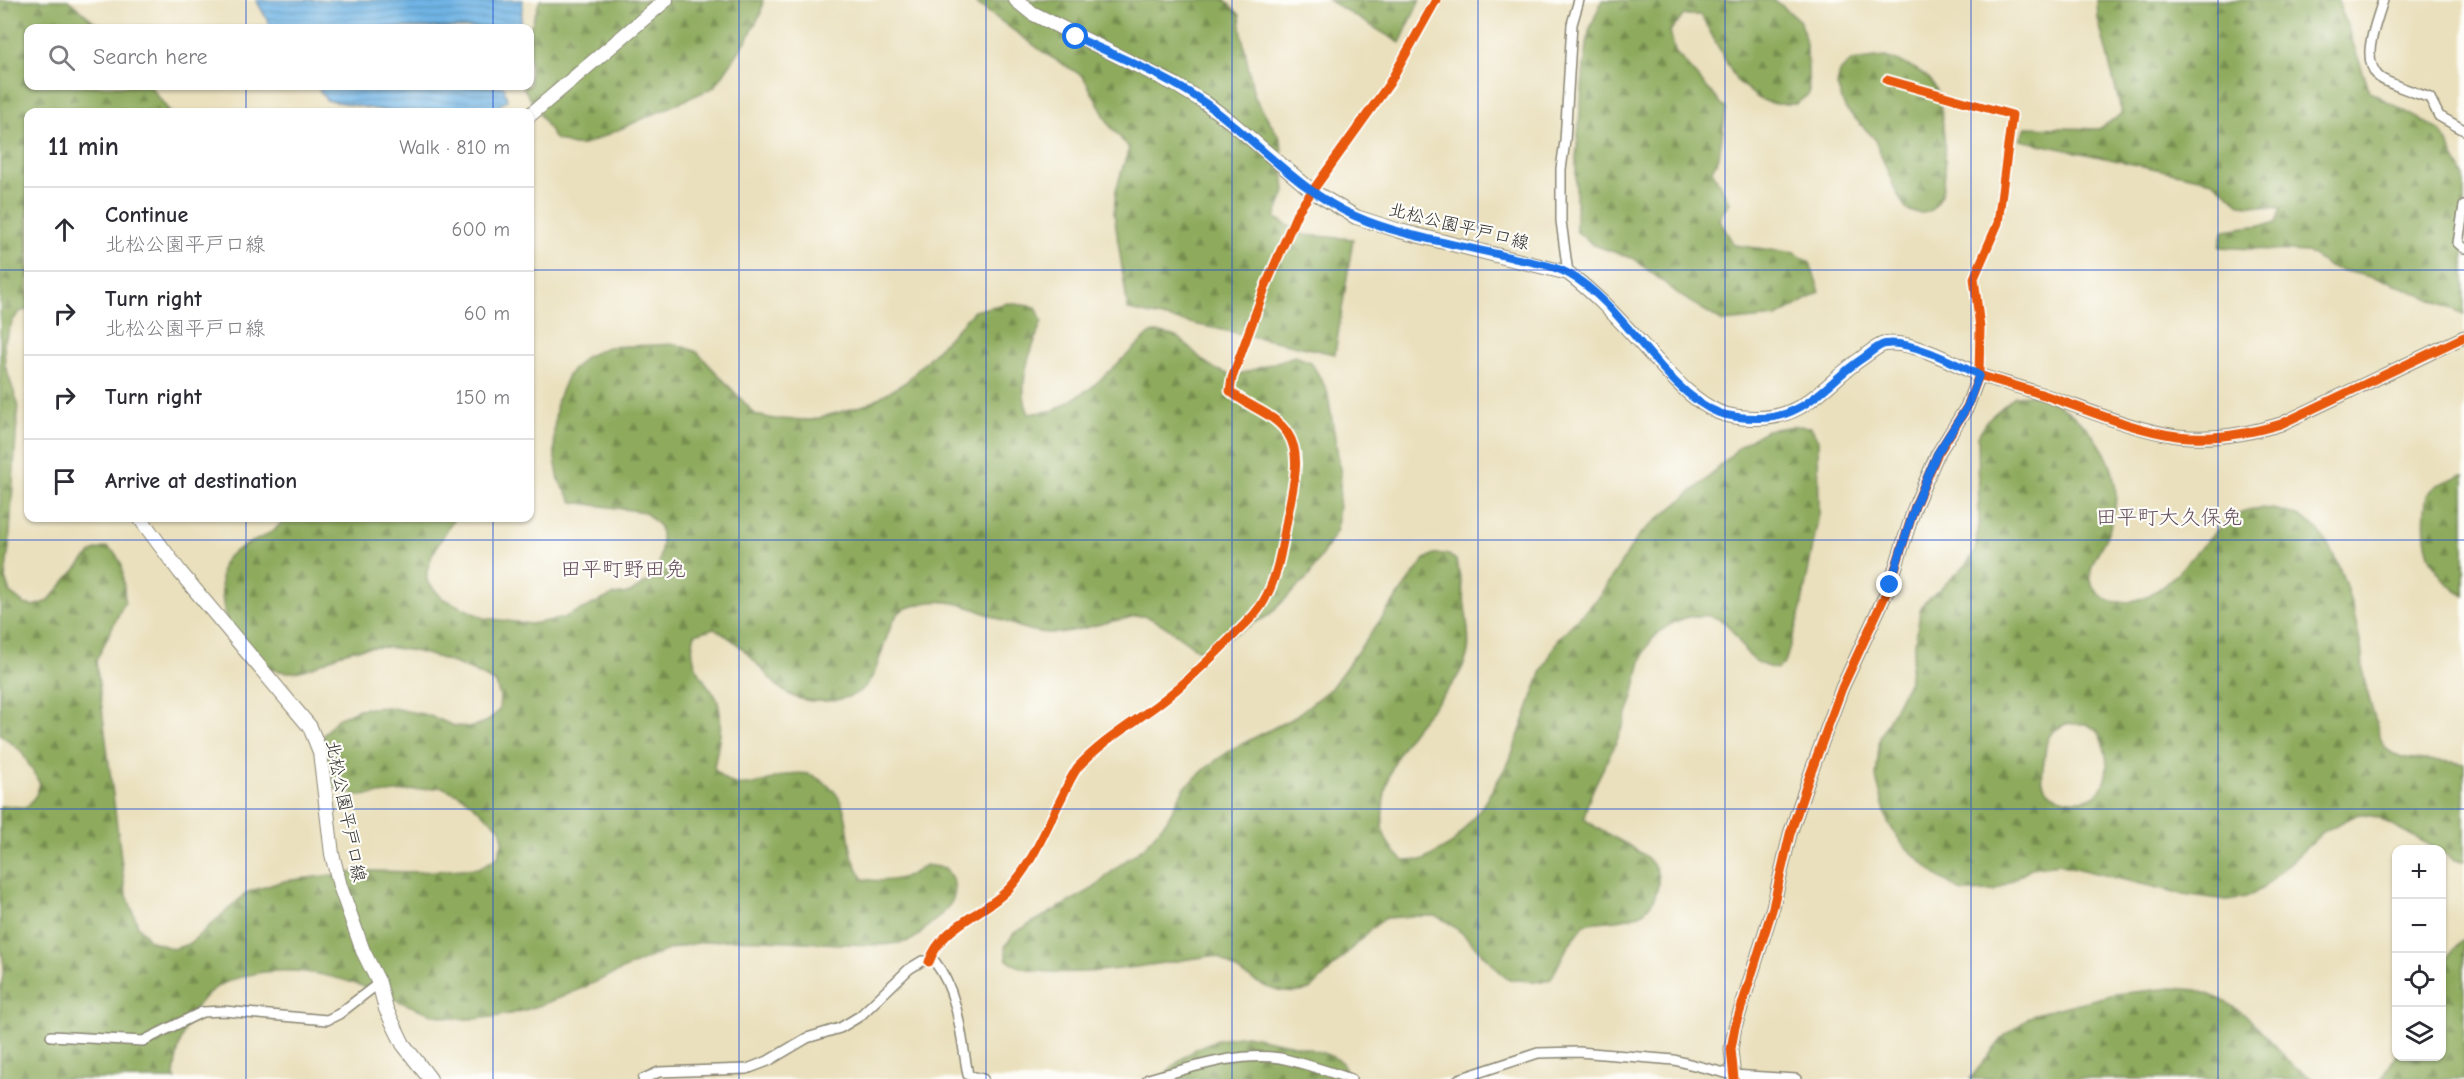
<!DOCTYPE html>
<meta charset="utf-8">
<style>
:root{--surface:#fff;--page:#f2f2f3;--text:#2b2b33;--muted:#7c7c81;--line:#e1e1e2}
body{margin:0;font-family:"Comic Neue","Klee One",sans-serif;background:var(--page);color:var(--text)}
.controls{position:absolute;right:18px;bottom:18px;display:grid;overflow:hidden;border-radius:12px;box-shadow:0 2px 4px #0004}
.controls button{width:54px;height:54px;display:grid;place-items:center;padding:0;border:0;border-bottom:2px solid var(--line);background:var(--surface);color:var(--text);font:30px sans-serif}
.stop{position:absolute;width:18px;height:18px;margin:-14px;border:4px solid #1a73e8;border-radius:50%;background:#fff}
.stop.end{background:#1a73e8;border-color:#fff;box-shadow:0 2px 6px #0008}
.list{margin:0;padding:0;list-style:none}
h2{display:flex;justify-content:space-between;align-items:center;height:78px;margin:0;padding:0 24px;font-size:26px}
h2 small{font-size:20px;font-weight:400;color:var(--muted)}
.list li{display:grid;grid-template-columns:39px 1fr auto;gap:18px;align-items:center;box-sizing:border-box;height:84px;padding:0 24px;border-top:2px solid var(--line)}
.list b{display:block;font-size:22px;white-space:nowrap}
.list p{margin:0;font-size:20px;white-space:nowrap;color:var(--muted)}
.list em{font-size:20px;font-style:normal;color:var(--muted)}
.icon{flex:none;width:33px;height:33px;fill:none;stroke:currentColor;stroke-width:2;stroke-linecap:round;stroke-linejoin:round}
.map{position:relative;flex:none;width:2464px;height:1079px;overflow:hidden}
.search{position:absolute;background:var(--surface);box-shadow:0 2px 4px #0004;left:24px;top:24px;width:510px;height:66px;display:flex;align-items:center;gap:15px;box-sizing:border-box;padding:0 21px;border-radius:12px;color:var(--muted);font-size:22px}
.panel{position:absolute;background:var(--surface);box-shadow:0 2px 4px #0004;left:24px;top:108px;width:510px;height:414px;border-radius:12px}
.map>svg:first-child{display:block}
.forest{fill:url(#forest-firs);stroke:#5c6b44;stroke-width:1.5;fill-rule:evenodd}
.water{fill:url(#water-rules);stroke:#4d7088;stroke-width:1.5}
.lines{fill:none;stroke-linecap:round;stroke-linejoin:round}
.minor-casing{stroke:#8a8674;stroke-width:12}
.tertiary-casing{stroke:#8a8674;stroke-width:15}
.secondary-casing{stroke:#8a8674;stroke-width:16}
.minor{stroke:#fff;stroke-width:9}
.tertiary{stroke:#fff;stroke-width:12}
.secondary{stroke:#fff;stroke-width:14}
.cycleway-casing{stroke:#fdfcf7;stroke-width:13}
.cycleway{stroke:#e8590c;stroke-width:9}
.route{stroke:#1a73e8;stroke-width:8}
.grid{fill:none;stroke:#1d4ed8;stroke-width:1.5;stroke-opacity:0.55}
.labels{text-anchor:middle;stroke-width:4.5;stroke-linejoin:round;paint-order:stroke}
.street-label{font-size:18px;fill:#2b2b2b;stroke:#fdfcf7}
.quarter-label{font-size:21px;fill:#644e5e;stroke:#fdfcf7}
</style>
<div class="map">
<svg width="2464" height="1079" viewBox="0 0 2464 1079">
<defs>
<pattern id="forest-firs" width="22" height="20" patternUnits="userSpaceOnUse" patternTransform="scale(1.5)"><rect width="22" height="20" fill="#8eab5d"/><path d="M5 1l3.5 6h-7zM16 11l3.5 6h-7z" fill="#748b4d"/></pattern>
<pattern id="water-rules" width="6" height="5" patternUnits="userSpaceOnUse" patternTransform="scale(1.5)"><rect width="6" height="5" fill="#6fb4e5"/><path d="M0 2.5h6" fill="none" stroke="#5b93ba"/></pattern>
</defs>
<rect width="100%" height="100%" fill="#fdfcf7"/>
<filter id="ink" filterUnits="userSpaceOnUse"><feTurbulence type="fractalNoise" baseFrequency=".0167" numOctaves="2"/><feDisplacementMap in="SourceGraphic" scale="12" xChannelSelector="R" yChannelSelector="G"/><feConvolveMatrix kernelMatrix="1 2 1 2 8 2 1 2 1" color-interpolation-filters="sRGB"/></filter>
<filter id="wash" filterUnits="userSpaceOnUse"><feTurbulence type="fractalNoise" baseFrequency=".008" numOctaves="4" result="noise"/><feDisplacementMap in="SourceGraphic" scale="24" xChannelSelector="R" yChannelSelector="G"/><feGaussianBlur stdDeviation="1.35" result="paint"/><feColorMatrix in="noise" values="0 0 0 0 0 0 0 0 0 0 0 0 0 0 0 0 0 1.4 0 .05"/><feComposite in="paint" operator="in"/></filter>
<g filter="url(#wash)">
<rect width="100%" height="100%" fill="#eae0bd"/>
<path class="forest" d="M0 0H68L102 28H28V86H150L170 112H28V310L21 311 13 320 4 343 5 365 18 404 9 547 5 578 10 593 24 604 34 606 48 601 84 560 94 551 107 547 115 553 122 565 125 601 96 661 125 889 138 926 149 940 173 949 189 944 248 892 284 881 364 871 419 872 479 868 498 857 503 840 500 828 464 797 442 787 360 796 337 789 324 775 321 754 324 734 337 719 359 709 387 707 427 715 455 726 472 727 488 721 499 710 500 697 496 683C455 660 390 636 343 653 321 662 305 676 279 671 273 670 263 668 257 665 252 661 231 632 228 625 223 614 218 571 224 562 236 543 268 541 283 521L282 518H454L432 555 427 571V581L442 598 484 618 531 624 563 618 613 595 630 593 653 578 659 564 662 543 660 527 645 512 573 502 559 481 555 459 554 429 557 401 568 375 585 357 607 347 676 344 697 352 756 415 774 419 812 420 868 404 906 382 974 311 1008 303 1036 307 1042 321C1032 350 1015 383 1029 414L1055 410 1091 388 1151 333C1188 332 1186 351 1212 367 1218 371 1227 373 1234 376L1295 356 1311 362 1327 390 1341 474 1337 530 1309 576 1268 616 1216 644 1204 653C1186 644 1160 618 1142 616 1137 615 1129 618 1124 619 1096 623 1067 637 1039 632 995 625 960 589 914 606 910 607 904 608 901 611 890 618 881 659 874 673 866 690 855 697 836 700 785 707 778 685 747 653 737 642 726 636 714 628L695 634C688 654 696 670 708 686 711 691 717 696 718 702 724 726 718 745 714 768 743 807 774 767 808 774 814 775 826 784 831 788 850 806 846 835 853 858 855 865 860 872 863 879 886 883 907 881 925 865L945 868C967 894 948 909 927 927 922 932 916 939 909 941 889 946 866 945 845 944 788 943 726 932 671 949 658 953 645 960 633 965 581 988 526 1019 468 1019 437 1020 409 1005 380 993 331 973 276 960 224 983 191 998 177 1042 174 1076L176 1079H0V994L4 966 0 943V806L27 807 36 795 40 784 21 751 0 734Z
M540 0H763L761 13 748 38 715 87 584 145H572L555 139 523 87 530 86V29Z
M972 0H1225L1240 15 1242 35 1254 96 1281 140 1285 192 1275 218 1304 235 1353 239 1335 354 1128 310 1114 213 1116 190 1129 148 1110 126 1083 76 1046 54Z
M1328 0H1420L1400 43Z
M1602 0H1775L1801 22 1807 49 1809 94 1796 104H1775L1759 99 1736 80 1701 15H1684L1670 31 1675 52 1726 109 1719 157 1712 170 1729 202 1719 219 1734 245 1795 253 1810 263 1820 292 1777 317 1723 322 1681 296 1634 259 1594 245 1576 231V158L1584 66 1589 31Z
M2097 0H2338L2370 92 2441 131 2464 176V314L2391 282 2329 267 2307 252 2220 247 2224 230 2276 223 2281 208 2240 204 2213 181 2020 140 2026 127 2099 129 2122 114 2098 19Z
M1885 57C1909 65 1934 73 1940 99 1943 126 1961 232 1907 210L1896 192 1874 138 1845 108 1837 86 1840 72 1851 61Z
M2040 394C2095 422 2135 474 2106 537 2100 551 2086 567 2092 584 2094 591 2104 599 2111 601 2166 612 2196 539 2236 515 2249 507 2267 507 2281 511 2289 513 2303 517 2310 523 2340 547 2354 611 2361 647 2363 657 2362 668 2364 678 2367 693 2372 708 2376 722 2379 733 2381 747 2392 753 2411 763 2444 759 2464 764V861L2454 860 2442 852V850L2437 849 2377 817 2358 814 2323 832 2262 889 2246 897 2227 900 2183 894 2058 864 2031 868 1995 891 1962 892 1935 874 1903 845 1888 823 1876 778 1880 737 1909 680 1921 606 1965 566 1975 552 1979 524 1978 436 1986 421 2015 396ZM2066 724H2086L2097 730C2106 748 2113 773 2098 792 2087 806 2048 802 2043 782 2041 775 2044 762 2045 755 2046 737 2050 731 2066 724Z
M1794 426 1811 427 1818 440 1819 514 1801 609 1785 663 1777 669C1735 663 1741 623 1713 617 1689 611 1659 626 1647 647 1638 662 1637 684 1632 700 1626 717 1620 735 1612 751 1601 774 1589 792 1584 818 1608 843 1671 850 1656 893 1653 903 1646 912 1635 916 1619 922 1601 920 1585 924L1568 946 1551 979 1542 982 1507 979 1463 934 1446 921 1436 916H1415L1386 918 1372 928 1311 989C1277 1002 1244 975 1218 957L1211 956C1167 961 1042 988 1007 960L1005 947 1014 933 1094 888 1117 867 1145 846 1167 820 1184 788 1212 763 1236 747 1293 718 1331 688 1424 560 1434 554H1447L1456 560C1461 577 1471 635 1468 651 1463 679 1437 701 1420 722 1399 747 1385 777 1383 809 1381 834 1385 844 1404 861L1424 860 1453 843 1483 805 1509 762 1541 673 1558 639 1598 598 1640 534 1705 481 1741 445 1767 430Z
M2461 475H2464V596C2425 571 2420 538 2427 495L2437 485Z
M2464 940V1079H2382L2396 1055 2442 1056V966L2454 948Z
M2172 988 2197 990 2222 1000 2246 1015 2294 1067 2313 1079H1970L2005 1035 2035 1014 2115 994Z
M1246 1035C1266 1040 1327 1049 1341 1062 1345 1066 1347 1073 1347 1079H1160C1192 1048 1201 1041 1246 1035Z"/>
<path class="water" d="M256 0H523L521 21 517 28H272Z
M317 86H504L507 100 491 112H391L326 100Z"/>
</g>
<g filter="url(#ink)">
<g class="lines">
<g class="minor-casing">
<path id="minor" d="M2383 0C2377 22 2360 57 2378 76 2384 83 2420 94 2430 98L2439 116 2464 130
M1887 80 2012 115 1998 223 1974 278 1980 328 1979 375
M2464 206 2458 243 2464 248
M1568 273 1561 221V169L1565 141 1572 24 1579 0
M929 962C943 922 990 913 1014 883 1035 858 1048 824 1063 795 1067 786 1072 775 1078 767 1101 742 1130 725 1157 705 1185 684 1209 660 1234 635 1246 623 1259 612 1266 597 1280 570 1283 538 1289 509 1293 486 1302 455 1288 434 1275 413 1247 407 1230 391L1232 378 1266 285 1298 211 1389 84 1436 0
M51 1036 143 1041 202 1012 224 1011 327 1020 339 1014 379 983
M643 1079 659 1072 747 1069 768 1061 807 1038 840 1028 860 1016 909 969 922 961 935 962C959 993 961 1038 968 1075L983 1079
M1148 1079C1189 1069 1237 1051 1280 1058 1304 1063 1327 1071 1351 1079
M1459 1079 1538 1053 1579 1052 1674 1060 1733 1075 1796 1079"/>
</g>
<g class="tertiary-casing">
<path id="tertiary" d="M1734 1079 1731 1049 1735 1027 1773 907 1790 834 1810 775 1842 688 1890 585 1915 506 1937 455 1967 407 1979 375C2000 382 2021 387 2041 394 2086 409 2129 429 2177 436 2211 440 2248 434 2281 424L2464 337"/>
</g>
<g class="secondary-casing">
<path id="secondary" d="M1016 0 1032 13 1176 85 1204 102 1231 122 1312 191 1356 217 1400 231 1568 273C1603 299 1630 332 1659 363 1677 382 1694 401 1718 412 1730 417 1741 418 1754 418 1804 420 1824 384 1862 358 1868 354 1878 345 1885 344 1912 340 1956 364 1979 375
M530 115 666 0
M140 518 180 572 310 727 320 752 332 854 340 886 363 951 379 983 386 1009 403 1044 430 1079"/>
</g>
<use href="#minor" class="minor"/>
<use href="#tertiary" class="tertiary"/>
<use href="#secondary" class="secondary"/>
<g class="cycleway-casing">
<path id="cycleway" d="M1979 375C2000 382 2021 387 2041 394 2086 409 2129 429 2177 436 2211 440 2248 434 2281 424L2464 337
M929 962C943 922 990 913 1014 883 1035 858 1048 824 1063 795 1067 786 1072 775 1078 767 1101 742 1130 725 1157 705 1185 684 1209 660 1234 635 1246 623 1259 612 1266 597 1280 570 1283 538 1289 509 1293 486 1302 455 1288 434 1275 413 1247 407 1230 391L1232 378 1266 285 1298 211 1389 84 1436 0
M1734 1079 1731 1049 1735 1027 1773 907 1790 834 1810 775 1842 688 1890 585 1915 506 1937 455 1967 407 1979 375 1980 328 1974 278 1998 223 2012 115 1887 80"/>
</g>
<use href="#cycleway" class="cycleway"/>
</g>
</g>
<g class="lines" filter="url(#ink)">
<path class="route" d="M1076 37C1120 58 1168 76 1208 105 1256 140 1300 192 1355 216 1401 237 1463 245 1513 258 1531 262 1553 265 1569 274 1624 304 1661 389 1719 413 1731 417 1743 418 1756 418 1805 420 1826 382 1863 358 1869 354 1878 345 1885 344 1911 340 1956 364 1979 375L1967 407 1937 454 1915 506 1890 585"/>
</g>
<path class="grid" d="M246 0V28M493 0V28M739 0V1079M986 0V1079M1232 0V1079M1478 0V1079M1725 0V1079M1971 0V1079M2218 0V1079M246 86V112M493 86V112M0 270H28M530 270H2464M246 518V1079M493 518V1079M0 540H2464M0 809H2464"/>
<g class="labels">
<g class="street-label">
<text transform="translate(1459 226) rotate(14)" y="6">北松公園平戸口線</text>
<text transform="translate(346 811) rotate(79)" y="6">北松公園平戸口線</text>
</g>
<g class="quarter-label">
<text x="2169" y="524">田平町大久保免</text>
<text x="623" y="576">田平町野田免</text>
</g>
</g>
</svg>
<div class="controls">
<button>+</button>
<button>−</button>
<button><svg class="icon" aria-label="locate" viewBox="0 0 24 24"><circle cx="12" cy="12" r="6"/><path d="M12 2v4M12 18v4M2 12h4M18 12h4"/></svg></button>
<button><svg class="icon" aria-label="layers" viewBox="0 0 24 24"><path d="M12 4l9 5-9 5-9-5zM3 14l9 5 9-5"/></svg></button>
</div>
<div class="stop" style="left:1076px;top:37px"></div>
<div class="stop end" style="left:1890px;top:585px"></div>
<div class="search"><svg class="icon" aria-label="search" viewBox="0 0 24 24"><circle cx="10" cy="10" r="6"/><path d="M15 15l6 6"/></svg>Search here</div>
<section class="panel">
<h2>11 min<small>Walk · 810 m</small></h2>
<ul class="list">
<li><svg class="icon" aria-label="ahead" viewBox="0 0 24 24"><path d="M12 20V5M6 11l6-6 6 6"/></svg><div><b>Continue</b><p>北松公園平戸口線</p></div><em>600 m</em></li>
<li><svg class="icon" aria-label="right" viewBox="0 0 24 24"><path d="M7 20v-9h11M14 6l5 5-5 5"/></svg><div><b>Turn right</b><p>北松公園平戸口線</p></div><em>60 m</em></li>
<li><svg class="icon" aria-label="right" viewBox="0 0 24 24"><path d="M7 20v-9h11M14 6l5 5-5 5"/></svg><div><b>Turn right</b></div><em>150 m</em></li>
<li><svg class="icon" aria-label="arrive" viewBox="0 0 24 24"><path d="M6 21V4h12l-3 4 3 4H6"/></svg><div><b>Arrive at destination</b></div></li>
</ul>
</section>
</div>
